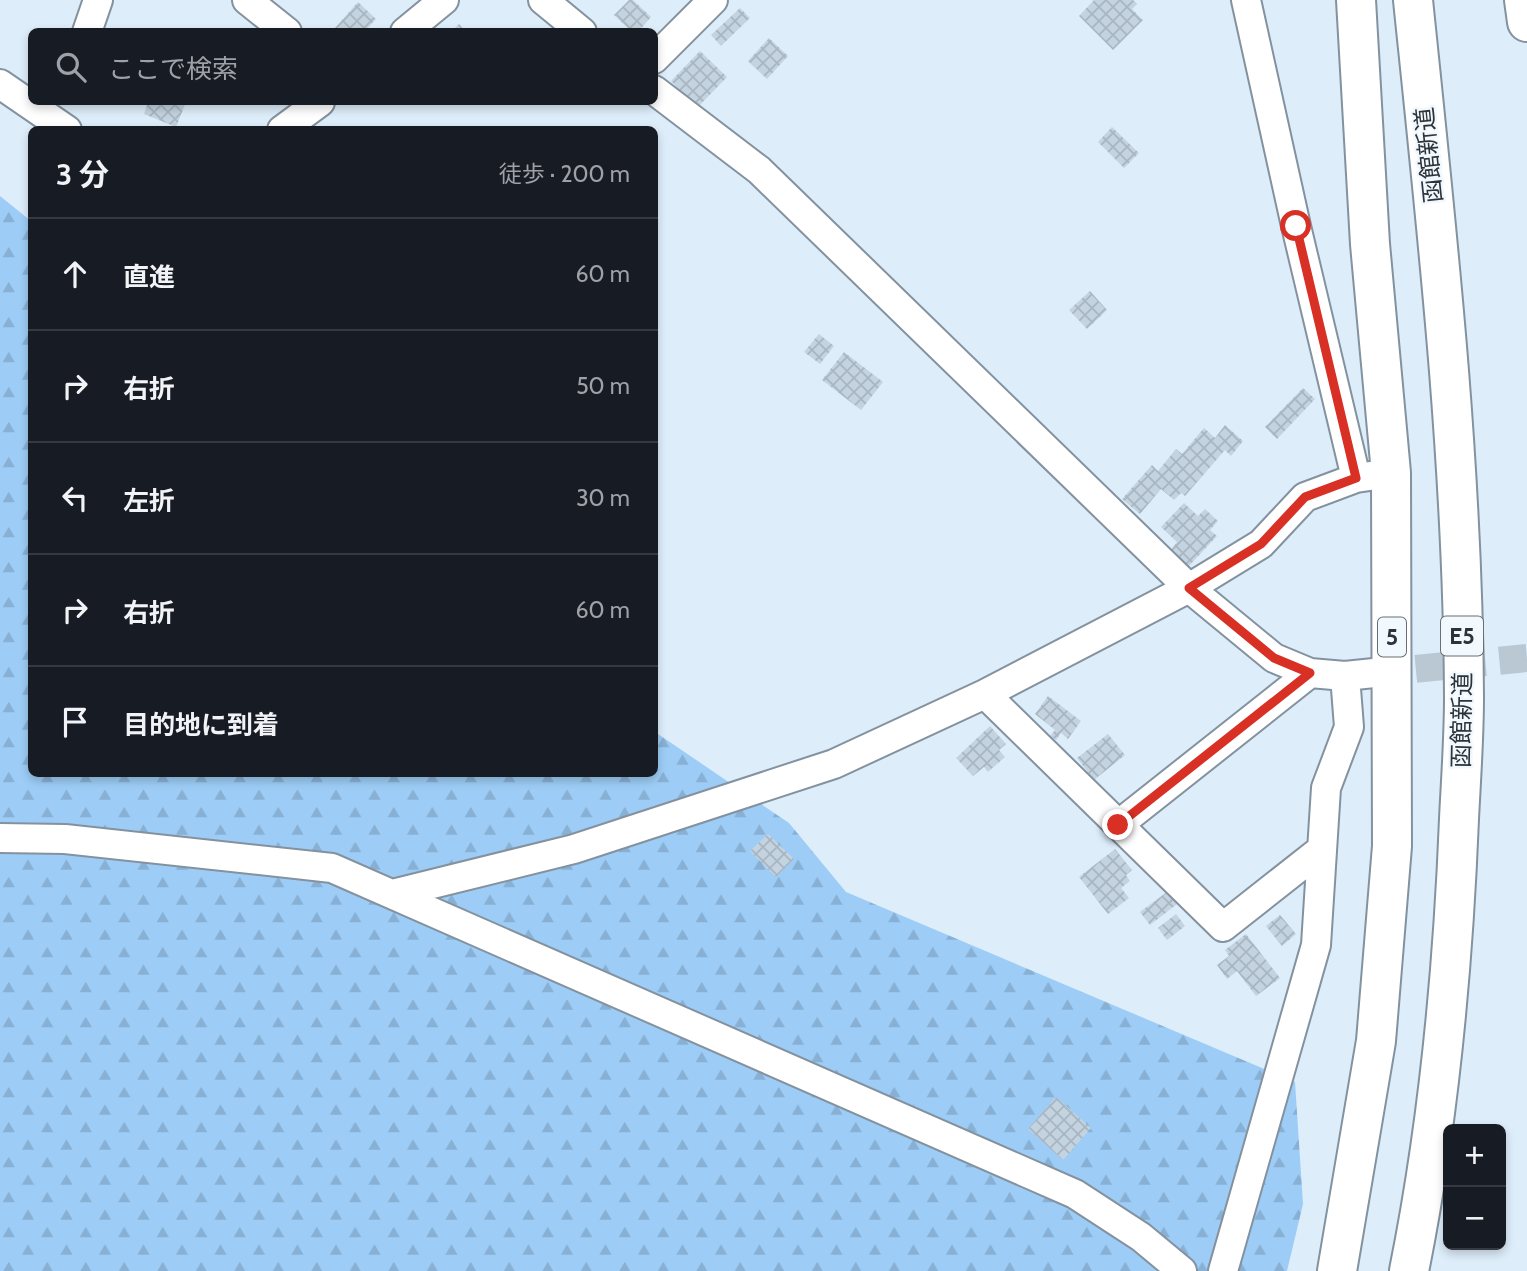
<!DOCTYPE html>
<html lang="ja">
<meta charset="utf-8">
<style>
:root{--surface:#171b24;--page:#20242c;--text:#f1f3f6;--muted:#9ea1a6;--line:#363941}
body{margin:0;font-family:Cabin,"Noto Sans JP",sans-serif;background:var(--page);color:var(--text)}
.controls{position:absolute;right:21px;bottom:21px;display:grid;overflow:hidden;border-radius:10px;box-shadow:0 4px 10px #0003}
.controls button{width:63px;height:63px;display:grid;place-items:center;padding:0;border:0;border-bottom:2px solid var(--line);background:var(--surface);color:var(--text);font:35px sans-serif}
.stop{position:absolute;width:21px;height:21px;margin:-16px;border:5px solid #d93025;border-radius:50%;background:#fff}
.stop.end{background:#d93025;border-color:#fff;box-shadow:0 2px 7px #0008}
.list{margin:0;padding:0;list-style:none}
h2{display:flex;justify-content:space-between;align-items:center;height:91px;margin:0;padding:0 28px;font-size:30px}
h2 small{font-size:23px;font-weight:400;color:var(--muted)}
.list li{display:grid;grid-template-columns:46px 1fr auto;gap:21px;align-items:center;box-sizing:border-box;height:112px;padding:0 28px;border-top:2px solid var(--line)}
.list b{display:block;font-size:26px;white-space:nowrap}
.list em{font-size:23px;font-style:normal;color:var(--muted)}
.icon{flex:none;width:38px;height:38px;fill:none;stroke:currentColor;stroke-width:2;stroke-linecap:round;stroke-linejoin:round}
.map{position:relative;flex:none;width:1527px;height:1271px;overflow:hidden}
.search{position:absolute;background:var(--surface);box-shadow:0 4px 10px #0003;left:28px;top:28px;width:630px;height:77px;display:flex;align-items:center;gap:18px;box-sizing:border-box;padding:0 24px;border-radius:10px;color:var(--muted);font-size:26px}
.panel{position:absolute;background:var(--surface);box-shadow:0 4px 10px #0003;left:28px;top:126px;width:630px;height:651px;border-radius:10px}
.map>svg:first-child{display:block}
.forest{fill:url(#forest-firs)}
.building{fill:url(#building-cross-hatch)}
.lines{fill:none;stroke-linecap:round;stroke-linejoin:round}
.street-tunnel{stroke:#bac8d3;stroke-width:28;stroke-dasharray:28 14;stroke-linecap:butt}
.street-casing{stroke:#83929e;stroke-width:32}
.highway-casing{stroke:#83929e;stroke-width:42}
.street{stroke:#fff;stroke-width:28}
.highway{stroke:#fff;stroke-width:38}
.route{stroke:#d93025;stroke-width:9}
.labels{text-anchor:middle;stroke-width:5;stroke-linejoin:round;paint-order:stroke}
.shield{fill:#f2f9fe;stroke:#686e73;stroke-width:2}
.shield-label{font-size:23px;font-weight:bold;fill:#2d3338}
.street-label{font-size:24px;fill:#2d3338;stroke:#f2f9fe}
</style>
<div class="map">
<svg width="1527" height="1271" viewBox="0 0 1527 1271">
<defs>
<pattern id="forest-firs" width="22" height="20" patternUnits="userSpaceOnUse" patternTransform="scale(1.75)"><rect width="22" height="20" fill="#9dcdf6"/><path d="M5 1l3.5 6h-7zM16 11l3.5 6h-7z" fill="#88b0d4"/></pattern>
<pattern id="building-cross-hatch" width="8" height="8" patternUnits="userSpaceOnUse" patternTransform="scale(1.75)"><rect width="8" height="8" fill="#c4d3e0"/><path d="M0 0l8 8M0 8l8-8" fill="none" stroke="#a9b6c1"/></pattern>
</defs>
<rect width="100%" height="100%" fill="#ddedfa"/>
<path class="forest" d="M0 196 31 221 32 774H654L655 732 789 823 846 892 1295 1082 1303 1204 1287 1271H0Z"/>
<path class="building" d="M629 0H633L651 17 638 32H632L614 15Z
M1094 0H1133L1137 4 1132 9 1143 20 1113 50 1079 16Z
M358 2 376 19 364 32H338L335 28Z
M740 8 750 18 721 46 711 35Z
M459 24 466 32H451Z
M769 38 788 56 767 79 748 61Z
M700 51 727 77 697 108 671 81Z
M148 102H186L176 127 144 114Z
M1112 127 1139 153 1124 168 1098 142Z
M1090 291 1107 310 1087 329 1069 310Z
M819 334 834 346 820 364 804 352Z
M844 352 883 382 861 410 822 380Z
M1303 388 1315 399 1277 439 1265 427Z
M1225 425 1243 441 1231 456 1225 450 1185 496 1181 493 1174 500 1161 489 1140 514 1122 499 1152 465 1158 471 1176 449 1182 454 1204 428 1215 438Z
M1184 503 1198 516 1205 509 1218 521 1210 530 1217 536 1188 567 1170 551 1177 542 1161 527Z
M1048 696 1081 721 1068 739 1061 733 1056 740 1050 736 1055 730 1035 714Z
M990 726 1006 744 999 750 1005 757 988 772 984 767 973 776 956 758Z
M1108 734 1125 755 1094 780 1077 758Z
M768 834 794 859 776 877 750 851Z
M1115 849 1132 870 1126 875 1130 881 1121 888 1129 898 1108 914 1079 877Z
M1167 892 1177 904 1150 925 1140 912Z
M1176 914 1185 926 1167 940 1158 928Z
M1280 915 1296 934 1282 946 1266 926Z
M1246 934 1280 978 1256 996 1237 971 1227 979 1217 965 1229 956 1225 950Z
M1056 1097 1091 1128 1063 1160 1028 1129Z"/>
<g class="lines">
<path class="street-tunnel" d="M1374 673 1527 658"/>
<g class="street-casing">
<path id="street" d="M247 0 287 32
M543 0 582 32
M1246 0 1296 226 1356 478
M87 32 98 0
M405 32 444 0
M654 59 713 0
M0 84 67 130
M654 90 759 170 1189 588 1274 658 1310 673 1345 676 1374 673
M282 130 320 102
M985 694 1223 927 1322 849
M1118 825 1310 673
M0 838 65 839 332 868 1075 1194 1141 1237 1182 1271
M392 894 574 849 834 764 985 694 1189 588 1261 544 1305 497 1356 478 1391 473
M1223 1271 1316 945 1326 788 1349 727 1345 676"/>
</g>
<g class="highway-casing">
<path id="highway" d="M1524 0 1527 22
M1337 1271 1376 1041 1392 846 1391 473 1370 244 1356 0
M1409 1271C1439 1122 1453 971 1459 819 1461 778 1464 738 1464 697 1463 464 1437 232 1413 0"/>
</g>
<use href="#street" class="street"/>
<use href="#highway" class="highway"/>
</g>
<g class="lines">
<path class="route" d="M1118 825 1310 673 1274 658 1189 588 1261 544 1305 497 1356 478 1296 226"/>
</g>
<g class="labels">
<g class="shield">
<rect x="1441" y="616.5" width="42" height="39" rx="5"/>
<rect x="1378" y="617.5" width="28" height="39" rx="5"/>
</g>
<g class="shield-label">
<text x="1462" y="644">E5</text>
<text x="1392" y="645">5</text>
</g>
<g class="street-label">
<text transform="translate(1429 155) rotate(-96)" y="8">函館新道</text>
<text transform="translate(1462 720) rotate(-89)" y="8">函館新道</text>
</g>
</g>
</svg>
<div class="controls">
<button>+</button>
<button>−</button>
</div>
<div class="stop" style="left:1296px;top:226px"></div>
<div class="stop end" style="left:1118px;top:825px"></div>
<div class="search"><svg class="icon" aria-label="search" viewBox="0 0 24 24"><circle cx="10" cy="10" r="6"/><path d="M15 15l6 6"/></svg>ここで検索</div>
<section class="panel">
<h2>3 分<small>徒歩 · 200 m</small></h2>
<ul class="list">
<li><svg class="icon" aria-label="ahead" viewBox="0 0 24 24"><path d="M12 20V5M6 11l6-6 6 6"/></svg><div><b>直進</b></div><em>60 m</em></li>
<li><svg class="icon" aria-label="right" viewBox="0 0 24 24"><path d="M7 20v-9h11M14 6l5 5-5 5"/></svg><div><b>右折</b></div><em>50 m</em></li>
<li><svg class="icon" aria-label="left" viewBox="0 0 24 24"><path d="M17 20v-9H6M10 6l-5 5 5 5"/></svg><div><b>左折</b></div><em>30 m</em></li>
<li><svg class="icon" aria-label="right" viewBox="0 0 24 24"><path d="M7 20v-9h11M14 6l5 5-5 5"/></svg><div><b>右折</b></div><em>60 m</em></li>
<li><svg class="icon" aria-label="arrive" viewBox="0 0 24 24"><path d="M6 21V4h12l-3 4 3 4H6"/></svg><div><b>目的地に到着</b></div></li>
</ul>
</section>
</div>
